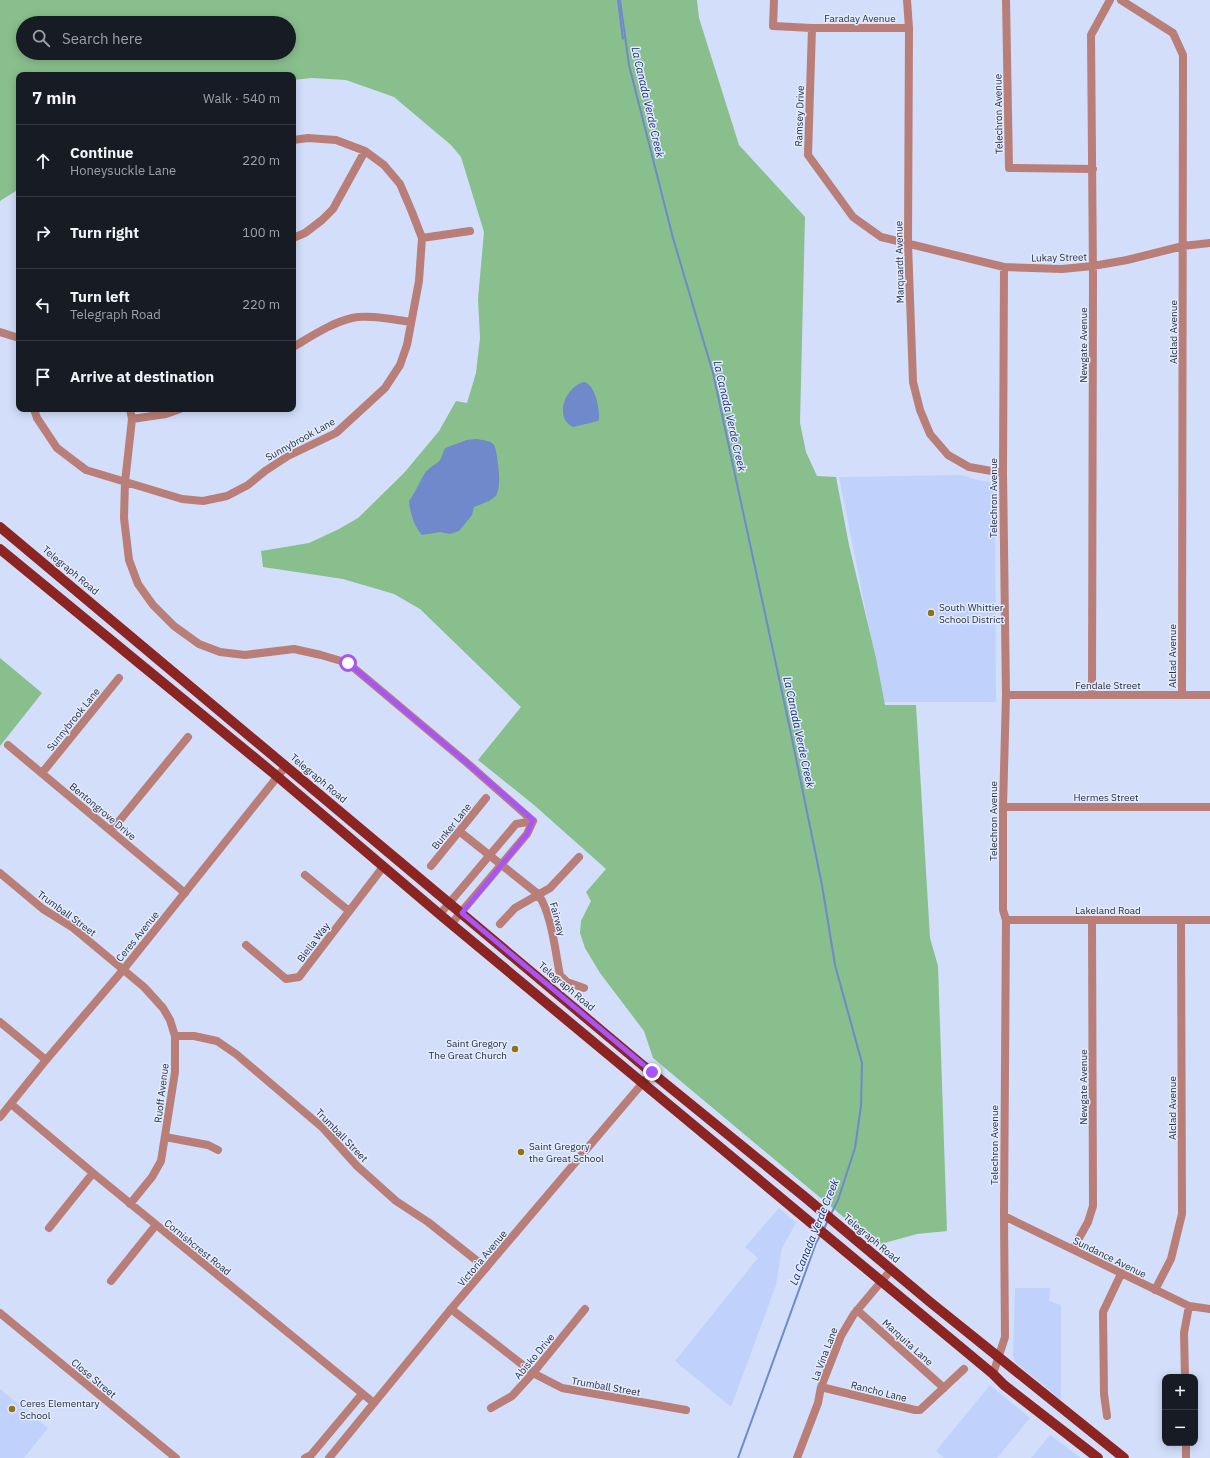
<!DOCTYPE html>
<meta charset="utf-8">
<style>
:root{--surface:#171b24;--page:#20242c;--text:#f1f3f6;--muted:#9ea1a6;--line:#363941}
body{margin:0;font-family:"IBM Plex Sans",sans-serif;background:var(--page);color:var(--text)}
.controls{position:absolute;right:12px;bottom:12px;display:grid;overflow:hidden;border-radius:8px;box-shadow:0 2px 10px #0003}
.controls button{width:36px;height:36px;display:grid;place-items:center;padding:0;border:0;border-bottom:1px solid var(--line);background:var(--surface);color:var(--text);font:20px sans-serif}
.stop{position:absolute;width:12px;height:12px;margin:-9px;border:3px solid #a855f7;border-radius:50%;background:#fff}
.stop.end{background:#a855f7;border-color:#fff;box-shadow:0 1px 4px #0008}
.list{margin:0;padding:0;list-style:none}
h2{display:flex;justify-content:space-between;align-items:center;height:52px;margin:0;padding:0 16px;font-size:17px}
h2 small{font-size:13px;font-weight:400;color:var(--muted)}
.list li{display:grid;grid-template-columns:26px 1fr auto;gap:12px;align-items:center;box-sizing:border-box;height:72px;padding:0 16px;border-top:1px solid var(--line)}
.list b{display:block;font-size:15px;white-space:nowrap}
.list p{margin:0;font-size:13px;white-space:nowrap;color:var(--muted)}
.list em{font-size:13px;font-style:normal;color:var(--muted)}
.icon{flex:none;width:22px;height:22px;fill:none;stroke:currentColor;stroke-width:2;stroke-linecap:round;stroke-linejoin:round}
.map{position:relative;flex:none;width:1210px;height:1458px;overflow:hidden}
.search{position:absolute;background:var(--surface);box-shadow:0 2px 10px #0003;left:16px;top:16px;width:280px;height:44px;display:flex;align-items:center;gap:10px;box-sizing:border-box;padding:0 14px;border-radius:22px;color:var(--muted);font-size:15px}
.panel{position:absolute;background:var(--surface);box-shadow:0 2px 10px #0003;left:16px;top:72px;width:280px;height:340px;border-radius:8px}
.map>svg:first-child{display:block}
.built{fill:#c0d2fc}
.green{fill:#89bf8d;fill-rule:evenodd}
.water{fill:#6f89cb}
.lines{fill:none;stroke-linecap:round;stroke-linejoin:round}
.stream{stroke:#6f89cb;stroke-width:2}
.minor{stroke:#b87e77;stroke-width:8}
.tertiary{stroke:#b87e77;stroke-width:8}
.primary{stroke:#8c2522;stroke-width:10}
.route{stroke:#a855f7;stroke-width:5}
.poi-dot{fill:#917116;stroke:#e3ebfe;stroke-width:1.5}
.labels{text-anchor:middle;stroke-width:3;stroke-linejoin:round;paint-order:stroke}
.street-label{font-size:10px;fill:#262d3f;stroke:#e3ebfe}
.poi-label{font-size:10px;fill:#262d3f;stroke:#e3ebfe;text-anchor:start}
.water-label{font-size:11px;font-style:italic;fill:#142874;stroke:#e3ebfe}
</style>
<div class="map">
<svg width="1210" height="1458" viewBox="0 0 1210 1458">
<rect width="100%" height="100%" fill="#d2defa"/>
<path class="built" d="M962 475 977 480 991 482 994 484 995 487 996 702H884L839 477Z
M779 1208 796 1223 782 1248 776 1285 731 1407 675 1361 758 1258 745 1247Z
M1015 1288H1050L1049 1301 1061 1305V1400L1015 1362 1013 1356Z
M990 1385 1030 1418 997 1458H944L936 1451Z
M0 1389 48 1428 24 1458H0Z
M1050 1435 1081 1458H1031Z"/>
<path class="green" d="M0 0H697L699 18 739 145 805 217 800 423 806 452 817 476 836 477 849 545 876 658 885 705H916L930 938 938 966 947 1231 917 1234 877 1245 653 1058 644 1031 600 973 585 948 580 933 581 921 591 901 586 892 606 869 534 805 478 760 521 707 420 609 394 594 343 579 263 567 261 551 309 543 339 529 358 518 404 473 439 431 456 401 467 403 476 373 480 338 478 299 484 232 461 157 451 145 394 97 346 80 312 78 293 80V75H19V189L0 201ZM23 23H289V53H23Z
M0 658 42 693 0 746Z"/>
<path class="water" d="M617 0H619L624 39 622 40Z
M584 382C595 384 600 409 599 419L598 421 573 427C553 417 566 386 584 382Z
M476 439C482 440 490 440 494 445 497 449 500 477 499 483 499 487 498 491 496 496L489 501 474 507 472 515 459 531 450 534 440 532 422 535C414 526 410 513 409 501 416 492 419 482 425 473 430 466 436 465 440 460 442 457 443 452 445 448L467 440Z"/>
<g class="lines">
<path class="stream" d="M620 0 629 65 673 238 713 373 790 729 822 885 835 965 862 1063 861 1106 855 1148 838 1200 831 1214
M824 1229 828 1220
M738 1458 816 1243 821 1234"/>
<path class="minor" d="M774 0 773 26 812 28 808 155 853 217 881 237 1004 267 1062 269 1093 266 1127 260 1183 246 1210 243
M907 0 909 28 908 244 913 382 920 410 930 434 948 455 969 467 1003 473
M1006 0 1009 168 1093 169
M1121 0 1173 33 1183 55 1182 695
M812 28H909
M293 238 305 233 322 220 333 209 365 151
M422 238 470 231
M0 332 19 338
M293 347C312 336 331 323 352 318 368 314 395 320 411 322
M34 409 37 418 57 448 86 470 182 499 203 501 227 496 248 485 265 471 288 456 336 433 385 388 400 365 407 345 419 281 422 238 412 212 400 184 384 165 365 151 336 140 308 138 293 140
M130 409 132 419 125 482 124 518 129 560 138 584 153 605 174 626 199 644 220 652 245 655 294 649 321 655 348 663 466 762 533 821
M132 419 166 414 180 409
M1006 695H1210
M1092 695 1093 276 1091 35 1110 0
M8 745 185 893
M42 773 119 678
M1003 807H1210
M111 831 188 737
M459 831 538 894C552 914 555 951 560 975L567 982 584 988
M431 866 486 798
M0 873 43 909 72 927 144 987 163 1008 170 1020 175 1036V1072L161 1161 152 1177 130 1204
M305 875 349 911
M440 914 516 824 533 821
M1006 920H1210
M452 923 527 834 533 821
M500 924 515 908 550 888 579 857
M246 945 286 979 299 977 383 867
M0 1022 46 1060
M175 1036H194L217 1041 236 1054 323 1128 357 1166 396 1201 428 1222 486 1268
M11 1104 93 1173 374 1403
M165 1137 208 1145 218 1150
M1004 1216 1189 1306 1210 1309
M49 1228 93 1173
M1073 1249 1088 1222 1093 1206 1092 920
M111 1281 156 1225
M1155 1290 1171 1259 1182 1214 1181 920
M451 1309 533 1373 562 1388 686 1410
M857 1310 944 1388
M0 1313 176 1458
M993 1374 1005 1337 1004 1216 1006 920 1003 910V807L1006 695 1003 473 1004 267
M1185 1377 1184 1333 1189 1306
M821 1387 915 1410H920L964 1369
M491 1408 512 1396 533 1373 585 1309
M1107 1416 1104 1394 1103 1312 1121 1274
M1186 1443V1458
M305 1458 311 1455 362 1394
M797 1458 818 1403 821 1387 841 1336 854 1314 891 1270"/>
<path class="tertiary" d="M0 1117 46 1060 123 970 286 766
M329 1458 451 1309 652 1072"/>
<path class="primary" d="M0 527 640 1063 806 1198 930 1302 1124 1458
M0 549 278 777 444 918 993 1374 1004 1385 1098 1458"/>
</g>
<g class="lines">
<path class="route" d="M348 663 466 762 533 820 527 834 462 913 652 1072"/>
</g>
<g class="poi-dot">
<circle cx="931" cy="613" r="4"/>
<circle cx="515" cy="1049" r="4"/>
<circle cx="521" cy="1152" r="4"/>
<circle cx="12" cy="1409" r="4"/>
</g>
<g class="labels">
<g class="street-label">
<text x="860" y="22">Faraday Avenue</text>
<text transform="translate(998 114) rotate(-91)" y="4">Telechron Avenue</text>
<text transform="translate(799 116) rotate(-88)" y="4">Ramsey Drive</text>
<text transform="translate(1059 257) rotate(-1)" y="4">Lukay Street</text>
<text transform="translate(899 262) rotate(-91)" y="4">Marquardt Avenue</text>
<text transform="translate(1173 332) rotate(-90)" y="4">Alclad Avenue</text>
<text transform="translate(1083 345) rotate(-90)" y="4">Newgate Avenue</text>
<text transform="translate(300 439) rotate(-29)" y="4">Sunnybrook Lane</text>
<text transform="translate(993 498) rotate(-90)" y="4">Telechron Avenue</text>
<text transform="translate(71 570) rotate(40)" y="4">Telegraph Road</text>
<text transform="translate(1172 656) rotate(-90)" y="4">Alclad Avenue</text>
<text x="1108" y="689">Fendale Street</text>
<text transform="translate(73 719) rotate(-51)" y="4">Sunnybrook Lane</text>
<text transform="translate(319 778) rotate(40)" y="4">Telegraph Road</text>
<text x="1106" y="801">Hermes Street</text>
<text transform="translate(103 811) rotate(40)" y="4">Bentongrove Drive</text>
<text transform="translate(993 821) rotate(-90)" y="4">Telechron Avenue</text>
<text transform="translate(451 826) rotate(-51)" y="4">Bunker Lane</text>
<text x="1108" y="914">Lakeland Road</text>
<text transform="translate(67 913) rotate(36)" y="4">Trumball Street</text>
<text transform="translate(558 919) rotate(75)" y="4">Fairway</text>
<text transform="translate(137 936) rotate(-51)" y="4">Ceres Avenue</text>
<text transform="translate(313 942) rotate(-53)" y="4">Biella Way</text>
<text transform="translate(567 986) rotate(40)" y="4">Telegraph Road</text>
<text transform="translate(1083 1087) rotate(-90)" y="4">Newgate Avenue</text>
<text transform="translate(161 1093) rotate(-83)" y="4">Ruoff Avenue</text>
<text transform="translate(1172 1108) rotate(-90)" y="4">Alclad Avenue</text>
<text transform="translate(342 1135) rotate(46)" y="4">Trumball Street</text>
<text transform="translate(994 1145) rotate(-90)" y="4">Telechron Avenue</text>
<text transform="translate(872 1238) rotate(40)" y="4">Telegraph Road</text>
<text transform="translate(198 1247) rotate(39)" y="4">Cornishcrest Road</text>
<text transform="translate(1110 1257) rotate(26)" y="4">Sundance Avenue</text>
<text transform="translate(482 1258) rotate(-50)" y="4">Victoria Avenue</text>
<text transform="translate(908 1342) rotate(42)" y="4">Marquita Lane</text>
<text transform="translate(824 1354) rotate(-69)" y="4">La Vina Lane</text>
<text transform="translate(534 1356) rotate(-50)" y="4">Abisko Drive</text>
<text transform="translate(94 1378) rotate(40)" y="4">Close Street</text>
<text transform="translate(606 1386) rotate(10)" y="4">Trumball Street</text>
<text transform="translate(879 1391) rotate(14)" y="4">Rancho Lane</text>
</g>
<g class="poi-label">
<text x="939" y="611">South Whittier<tspan x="939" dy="12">School District</tspan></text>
<text x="507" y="1047" text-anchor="end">Saint Gregory<tspan x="507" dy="12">The Great Church</tspan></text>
<text x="529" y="1150">Saint Gregory<tspan x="529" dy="12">the Great School</tspan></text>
<text x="20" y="1407">Ceres Elementary<tspan x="20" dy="12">School</tspan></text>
</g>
<g class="water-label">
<text transform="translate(648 102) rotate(77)" y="4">La Canada Verde Creek</text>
<text transform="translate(730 416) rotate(77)" y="4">La Canada Verde Creek</text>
<text transform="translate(799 732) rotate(78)" y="4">La Canada Verde Creek</text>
<text transform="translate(814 1232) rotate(-68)" y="4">La Canada Verde Creek</text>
</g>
</g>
</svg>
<div class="controls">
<button>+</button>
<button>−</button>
</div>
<div class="stop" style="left:348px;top:663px"></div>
<div class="stop end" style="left:652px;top:1072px"></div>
<div class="search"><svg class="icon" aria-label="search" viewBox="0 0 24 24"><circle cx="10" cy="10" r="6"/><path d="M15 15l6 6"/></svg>Search here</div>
<section class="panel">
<h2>7 min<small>Walk · 540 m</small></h2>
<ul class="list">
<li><svg class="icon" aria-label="ahead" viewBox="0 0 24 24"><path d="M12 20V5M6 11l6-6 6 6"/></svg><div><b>Continue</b><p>Honeysuckle Lane</p></div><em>220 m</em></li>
<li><svg class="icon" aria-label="right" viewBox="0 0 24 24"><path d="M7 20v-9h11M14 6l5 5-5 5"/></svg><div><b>Turn right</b></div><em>100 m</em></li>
<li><svg class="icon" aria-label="left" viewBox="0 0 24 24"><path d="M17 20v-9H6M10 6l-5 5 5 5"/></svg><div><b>Turn left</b><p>Telegraph Road</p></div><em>220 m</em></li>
<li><svg class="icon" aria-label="arrive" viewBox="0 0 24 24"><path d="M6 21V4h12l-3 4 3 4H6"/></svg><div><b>Arrive at destination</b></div></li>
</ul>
</section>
</div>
